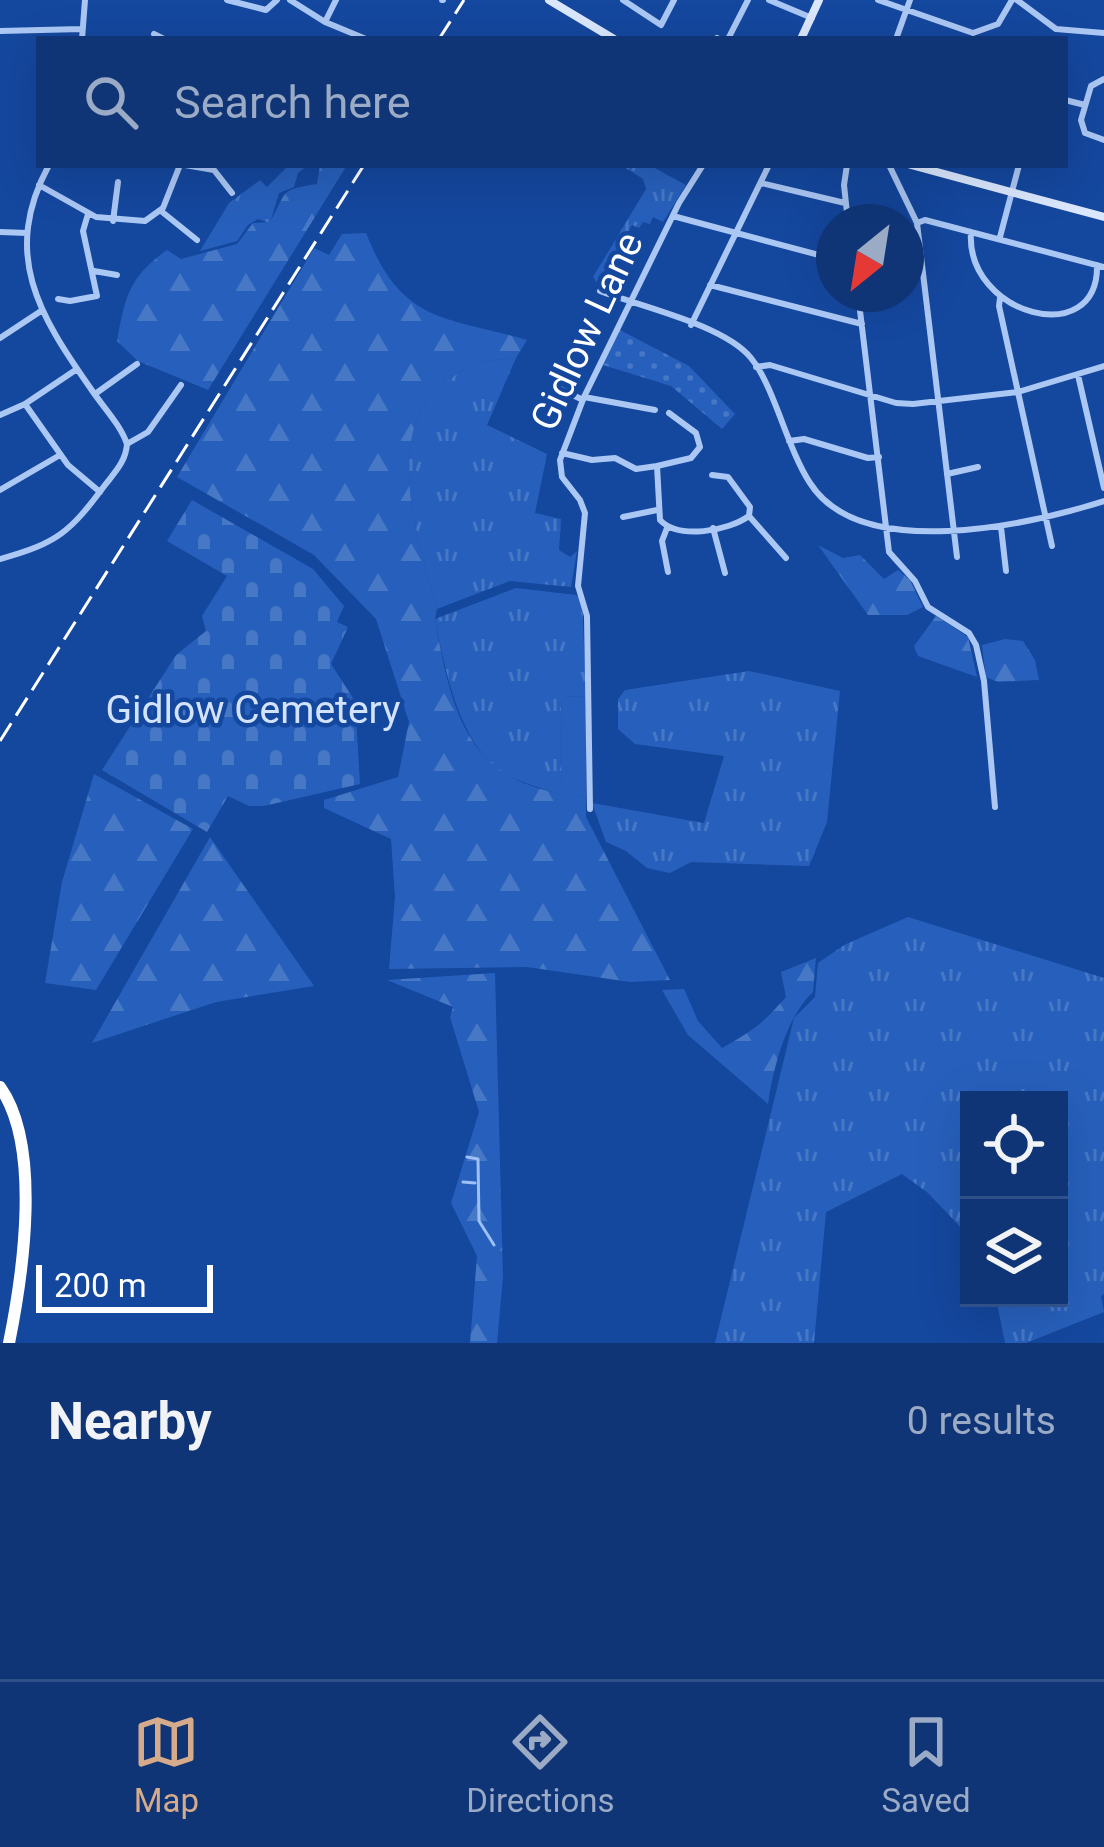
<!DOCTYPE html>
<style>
:root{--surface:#0f3576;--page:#183d7b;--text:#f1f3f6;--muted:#9babc5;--line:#2f5088;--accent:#d6ab8b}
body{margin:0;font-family:Roboto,sans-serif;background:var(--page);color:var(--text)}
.controls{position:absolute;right:36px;bottom:36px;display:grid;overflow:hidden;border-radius:0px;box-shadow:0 12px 48px #0002}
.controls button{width:108px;height:108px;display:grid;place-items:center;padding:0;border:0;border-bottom:3px solid var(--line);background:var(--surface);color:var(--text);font:60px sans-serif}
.compass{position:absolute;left:816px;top:204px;width:108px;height:108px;border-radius:50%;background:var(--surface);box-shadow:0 12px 48px #0002;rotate:210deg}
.scale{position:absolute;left:36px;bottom:30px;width:177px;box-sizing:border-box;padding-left:12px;border:6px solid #fff;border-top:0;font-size:33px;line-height:42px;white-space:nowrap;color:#fff;-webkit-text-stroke:9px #14479e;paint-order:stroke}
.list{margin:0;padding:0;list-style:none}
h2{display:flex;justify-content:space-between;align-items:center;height:156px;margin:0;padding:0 48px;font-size:51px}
h2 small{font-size:39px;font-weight:400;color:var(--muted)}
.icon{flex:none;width:66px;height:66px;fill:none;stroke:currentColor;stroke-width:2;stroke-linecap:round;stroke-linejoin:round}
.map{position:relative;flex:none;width:1104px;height:1343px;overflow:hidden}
.search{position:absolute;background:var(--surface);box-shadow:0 12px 48px #0002;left:36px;right:36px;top:36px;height:132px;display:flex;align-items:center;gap:30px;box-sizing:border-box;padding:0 42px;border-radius:0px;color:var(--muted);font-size:45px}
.sheet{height:336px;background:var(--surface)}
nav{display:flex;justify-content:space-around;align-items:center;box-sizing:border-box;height:168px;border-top:3px solid var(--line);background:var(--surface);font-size:33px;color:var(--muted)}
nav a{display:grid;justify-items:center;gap:6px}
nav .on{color:var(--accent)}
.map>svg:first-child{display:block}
.grass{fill:url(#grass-tufts)}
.forest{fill:url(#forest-firs)}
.cemetery{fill:url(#cemetery-stones)}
.park{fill:url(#park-dots)}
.garden{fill:#2760bc}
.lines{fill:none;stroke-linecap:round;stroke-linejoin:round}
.stream{stroke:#9dc1f6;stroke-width:3}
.street{stroke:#abc7f4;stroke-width:6}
.secondary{stroke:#dae7fd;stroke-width:8}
.highway{stroke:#fff;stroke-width:12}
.rail{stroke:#fff;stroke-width:3;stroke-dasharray:21 9;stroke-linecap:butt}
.labels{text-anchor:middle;stroke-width:9;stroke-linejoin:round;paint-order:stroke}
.street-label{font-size:39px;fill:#fff;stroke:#14479e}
.park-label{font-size:39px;fill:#d3e3fd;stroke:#14479e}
</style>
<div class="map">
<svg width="1104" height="1343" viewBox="0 0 1104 1343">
<defs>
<pattern id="grass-tufts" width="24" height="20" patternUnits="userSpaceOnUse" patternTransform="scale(3)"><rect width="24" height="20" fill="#2760bc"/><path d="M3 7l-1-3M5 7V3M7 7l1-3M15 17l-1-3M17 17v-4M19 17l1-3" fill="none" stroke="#4778c6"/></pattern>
<pattern id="forest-firs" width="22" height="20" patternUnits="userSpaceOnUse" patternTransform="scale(3)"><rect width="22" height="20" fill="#2760bc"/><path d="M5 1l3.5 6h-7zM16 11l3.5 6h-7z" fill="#4778c6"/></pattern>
<pattern id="cemetery-stones" width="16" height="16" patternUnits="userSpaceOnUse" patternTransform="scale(3)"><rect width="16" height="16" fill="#2760bc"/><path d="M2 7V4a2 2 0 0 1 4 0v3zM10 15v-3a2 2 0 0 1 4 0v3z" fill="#4778c6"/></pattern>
<pattern id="park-dots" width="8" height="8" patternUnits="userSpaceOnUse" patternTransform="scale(3)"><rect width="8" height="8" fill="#2760bc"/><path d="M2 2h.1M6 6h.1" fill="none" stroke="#4778c6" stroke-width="1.8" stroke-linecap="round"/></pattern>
</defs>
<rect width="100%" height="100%" fill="#14479e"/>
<path class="grass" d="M289 165H308L298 173 294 187 279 193 270 223 258 219 248 225 237 241 200 251 229 203 260 180 267 187Z
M621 165H649L686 185 663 222 653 217 650 224 643 222 639 228 632 225 612 262 620 268 611 282 601 279 598 284 593 277 646 189 643 179Z
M516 358 487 425 547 454 535 513 561 519 559 550 570 557 577 551 571 587 510 581 437 609C418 540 377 422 454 376 461 371 470 365 478 363 490 360 504 360 516 358Z
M516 588 576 595 582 600 586 696 561 697 562 795C545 789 525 784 509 776 459 750 445 668 435 619Z
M749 671 840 691 827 822 809 866 691 862 670 873 647 868 626 851 606 842 592 803 704 823 724 756 635 744 618 729V699L625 690Z
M908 917 1104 978V1294L1101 1296 1104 1312 1026 1343H1005L996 1298H1059V1100H969V1236L928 1193 902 1174 826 1212 814 1343H715L794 1018 815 997 818 963 846 944Z"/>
<path class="forest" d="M320 165H347L208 390 138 361 117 341C125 297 129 277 167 250L181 259 237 244 253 223 270 222C288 192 277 190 317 184Z
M366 233C402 324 444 316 527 340L516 358C504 360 490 360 478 363 470 365 461 371 454 376 377 422 418 540 437 609L435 619C453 720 469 787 586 797V817L670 980 630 982 527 967 389 969 395 897 391 839 324 808V800L398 777 409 722 376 619 314 555 177 477 314 248 329 255 342 234Z
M818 545 843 558 860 555 884 579 898 570 910 580 923 607 907 615H868Z
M936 616 968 637 977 677 918 656 914 646Z
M1005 639 1023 641 1035 660 1039 680 998 682 986 677 982 645Z
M94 774 193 829 96 990 45 983 62 882Z
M210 837 314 986 216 1002 92 1043Z
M816 958 813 992C786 1017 773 1068 768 1104L688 1035 662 990 684 989 698 1021 722 1048C754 1030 762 1024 786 997L781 972Z
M495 973 503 1277 497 1343H470L477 1256 451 1203 479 1112 450 1017 453 1007 387 980Z"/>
<path class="cemetery" d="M192 500 313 569 344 606 337 622 348 627 331 664 355 701 360 784 264 806H249L228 796 207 832 102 770 176 655 206 631 202 616 227 576 167 541Z"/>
<path class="park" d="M620 330 689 366 735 414 722 429 671 386 603 365Z"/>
<path class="garden" d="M586 696V797L562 795 561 697Z"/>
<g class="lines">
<path class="stream" d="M467 1157 478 1159 479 1221 494 1245
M463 1182 475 1183"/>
<path class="street" d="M227 0 266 10 277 0
M290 0 325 22 366 39
M442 0H443
M623 0 661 25 674 0
M769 0 812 18
M878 0 973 33 998 24 1012 0
M1017 0 1056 29 1104 33
M325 22 336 0
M0 31 82 29
M154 34 164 39
M717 38 719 39
M82 39 85 0
M191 39H200
M728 39 748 0
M896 39 910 0
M1104 79 1091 86 1081 120 1085 133 1104 140
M1065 100 1085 105
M49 165C1 254 39 315 91 389 103 407 120 424 127 444
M185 165 214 170 232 193
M847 165 844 185 848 222
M889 165 917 223 957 557
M761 183 845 203
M39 185 96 217 145 221 163 208 180 165
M161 211 197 240
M673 216 834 259
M113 221 118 182
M917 223 925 220 1104 267
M0 232 27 233
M971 232C965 315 1099 351 1097 265
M1000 237 1019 165
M94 271 117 275
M906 272 922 270
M710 285 862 324
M600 291C639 306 725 325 751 358 774 386 787 448 810 483 861 563 1028 525 1104 501
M858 294 889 552 915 581 928 607 969 633 976 645 984 681 995 807
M1000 298 999 306 1052 546
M58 299 70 301 97 296 83 231 88 214
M691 325 769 165
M0 338 41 311
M756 367 770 365 896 403 913 404 1018 392 1104 366
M1078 375 1104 488
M554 386 583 400
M95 394 137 364
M584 397 655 410
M25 404 68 465 100 492
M0 415 25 404 77 369
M789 441 804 439 868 458 879 457
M562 453 592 460 615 458 636 469 657 466 660 520C679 540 728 531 749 516L750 507 728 477 712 475
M657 466 691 458 700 447 696 433 669 413
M947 474 978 467
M0 490 60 455
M749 516 786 558
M623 517 657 510
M1001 527 1006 571
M667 528 662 541 668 572
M713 528 725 573
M0 559C58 543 70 532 105 485 115 472 126 461 127 444L148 432 181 385
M590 809 587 616 578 586 585 513 580 500 562 477 560 460 584 397 679 203 703 165"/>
<path class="secondary" d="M549 0 614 39
M801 39 819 0
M911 165 1104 217"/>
<path class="highway" d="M0 1087C42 1146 23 1274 9 1343"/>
<path class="rail" d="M439 39 464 0
M0 741 364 165"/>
</g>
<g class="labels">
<g class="street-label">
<text transform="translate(586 331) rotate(-65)" y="14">Gidlow Lane</text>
</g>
<g class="park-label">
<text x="253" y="723">Gidlow Cemetery</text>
</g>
</g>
</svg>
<div class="controls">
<button><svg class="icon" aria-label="locate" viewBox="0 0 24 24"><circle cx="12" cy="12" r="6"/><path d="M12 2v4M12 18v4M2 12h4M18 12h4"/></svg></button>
<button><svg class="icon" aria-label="layers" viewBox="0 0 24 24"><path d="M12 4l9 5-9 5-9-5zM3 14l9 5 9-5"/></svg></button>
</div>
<svg class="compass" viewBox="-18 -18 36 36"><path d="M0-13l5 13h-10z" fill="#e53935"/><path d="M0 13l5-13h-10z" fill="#9babc5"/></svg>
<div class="scale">200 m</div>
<div class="search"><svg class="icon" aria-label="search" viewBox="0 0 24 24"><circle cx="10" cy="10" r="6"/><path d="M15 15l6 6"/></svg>Search here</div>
</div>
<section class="sheet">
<h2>Nearby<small>0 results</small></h2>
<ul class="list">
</ul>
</section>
<nav>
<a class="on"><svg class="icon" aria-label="map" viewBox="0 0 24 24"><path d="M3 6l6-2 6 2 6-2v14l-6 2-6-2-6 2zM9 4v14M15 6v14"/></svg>Map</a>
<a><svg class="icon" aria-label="directions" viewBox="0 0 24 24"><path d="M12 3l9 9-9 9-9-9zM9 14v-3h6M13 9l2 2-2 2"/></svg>Directions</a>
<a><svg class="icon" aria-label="saved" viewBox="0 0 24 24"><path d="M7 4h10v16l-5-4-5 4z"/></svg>Saved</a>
</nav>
